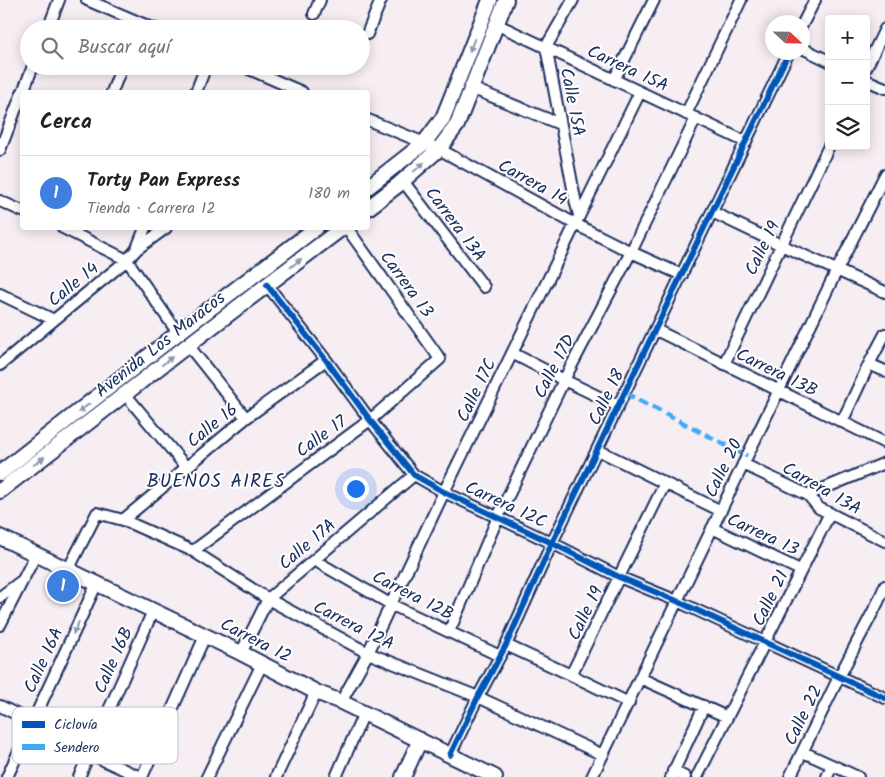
<!DOCTYPE html>
<html lang="es">
<meta charset="utf-8">
<style>
:root{--surface:#fff;--page:#f6f6f6;--text:#222;--muted:#767676;--line:#e0e0e0;--accent:#2563eb}
body{margin:0;font-family:Kalam,sans-serif;background:var(--page);color:var(--text)}
.controls{position:absolute;right:15px;top:15px;display:grid;overflow:hidden;border-radius:5px;box-shadow:0 2px 12px #0003}
.controls button{width:45px;height:45px;display:grid;place-items:center;padding:0;border:0;border-bottom:1px solid var(--line);background:var(--surface);color:var(--text);font:25px sans-serif}
.compass{position:absolute;left:765px;top:15px;width:45px;height:45px;border-radius:50%;background:var(--surface);box-shadow:0 2px 12px #0003;rotate:112deg}
.you{position:absolute;left:355px;top:488px;width:18px;height:18px;margin:-12px;border:4px solid #fff;border-radius:50%;background:#1a73e8;box-shadow:0 0 0 8px #1a73e833}
.badge{display:grid;place-items:center;width:32px;height:32px;border-radius:50%;background:var(--accent);color:#fff;font-size:16px;font-weight:700}
.pin{position:absolute;translate:-50% -50%;border:2px solid #fff;box-shadow:0 1px 5px #0006}
.list{margin:0;padding:0;list-style:none}
h2{display:flex;justify-content:space-between;align-items:center;height:65px;margin:0;padding:0 20px;font-size:21px}
h2 small{font-size:16px;font-weight:400;color:var(--muted)}
.list li{display:grid;grid-template-columns:32px 1fr auto;gap:15px;align-items:center;box-sizing:border-box;height:75px;padding:0 20px;border-top:1px solid var(--line)}
.list b{display:block;font-size:19px;white-space:nowrap}
.list p{margin:0;font-size:16px;white-space:nowrap;color:var(--muted)}
.list em{font-size:16px;font-style:normal;color:var(--muted)}
.icon{flex:none;width:28px;height:28px;fill:none;stroke:currentColor;stroke-width:2;stroke-linecap:round;stroke-linejoin:round}
.map{position:relative;flex:none;width:885px;height:777px;overflow:hidden}
.search{position:absolute;background:var(--surface);box-shadow:0 2px 12px #0003;left:20px;top:20px;width:350px;height:55px;display:flex;align-items:center;gap:12px;box-sizing:border-box;padding:0 18px;border-radius:28px;color:var(--muted);font-size:19px}
.panel{position:absolute;background:var(--surface);box-shadow:0 2px 12px #0003;left:20px;top:90px;width:350px;height:140px;border-radius:5px}
.map>svg:first-child{display:block}
.lines{fill:none;stroke-linecap:round;stroke-linejoin:round}
.street-casing{stroke:#1b2f5e;stroke-width:14}
.secondary-casing{stroke:#1b2f5e;stroke-width:18}
.street{stroke:#fff;stroke-width:10}
.secondary{stroke:#fff;stroke-width:14}
.quiet{stroke:#3fa9f5;stroke-width:5;stroke-dasharray:10 5;stroke-linecap:butt}
.cycleway-casing{stroke:#fff;stroke-width:9}
.cycleway{stroke:#0057b8;stroke-width:6}
.oneway{fill:#8d97ae}
.labels{text-anchor:middle;stroke-width:4;stroke-linejoin:round;paint-order:stroke}
.street-label{font-size:18px;fill:#1b2f5e;stroke:#fff}
.neighbourhood-label{font-size:19px;letter-spacing:1px;fill:#1b2f5e;stroke:#fff}
.key{fill:#fff;stroke:#bbc1cf;stroke-width:1}
.key-label{font-size:14px;fill:#1b2f5e}
</style>
<div class="map">
<svg width="885" height="777" viewBox="0 0 885 777">
<rect width="100%" height="100%" fill="#f7eef4"/>
<filter id="ink" filterUnits="userSpaceOnUse"><feTurbulence type="fractalNoise" baseFrequency=".02" numOctaves="2"/><feDisplacementMap in="SourceGraphic" scale="10" xChannelSelector="R" yChannelSelector="G"/><feConvolveMatrix kernelMatrix="1 2 1 2 8 2 1 2 1" color-interpolation-filters="sRGB"/></filter>
<g filter="url(#ink)">
<g class="lines">
<g class="street-casing">
<path id="street" d="M87 0 155 29
M573 0 546 47 576 204 579 215
M314 14 320 0
M496 24 746 142
M802 25 815 0
M48 29 59 0
M367 34 381 0
M802 48 829 61
M242 66 302 92
M866 68 885 29
M614 80 654 0
M866 80 885 88
M471 88 560 124
M23 92 33 66
M112 92 122 66
M196 92 206 66
M686 114 741 0
M368 120 439 149 575 224 631 252 682 275
M0 150 22 93
M403 181 484 287
M0 201 22 211
M712 212 781 245 885 292
M63 228 127 260 178 333
M137 248 145 228
M267 285 326 360 370 420 414 475 444 492 552 543 619 577 677 601 885 698
M0 294 54 320
M656 330 885 443
M188 345 246 418
M512 353 564 380 618 406
M724 364 829 146
M869 364 885 371
M0 365 54 320 127 260 137 249 166 228
M125 394 186 467
M842 422 869 364 885 334
M598 450 721 511
M743 464 808 495 819 508 885 541
M808 495 885 463
M123 520 246 418 326 360
M712 528 800 570
M193 551 370 420 440 359 347 228
M314 560 392 605 500 656
M68 570 97 513 123 520 193 551 268 599 368 653 478 697 603 755
M0 597 20 582
M0 625 36 554
M449 632 498 517 564 380 631 252 696 118
M506 645 571 675 629 703
M241 653 268 599 414 475
M571 675 665 483
M640 678 727 717
M341 702 368 653 444 492 640 92
M0 706 32 722 90 754 140 777
M803 752 858 777
M450 755 478 697 506 645 552 543 789 52
M673 771 685 777
M7 777 97 583
M79 777 153 611
M142 777 205 636
M207 777 262 664
M276 777 316 692
M336 777 364 713
M592 777 837 270 885 175
M671 777 704 706
M697 777 830 513
M790 777 839 677 878 602 885 586
M827 777 832 765"/>
</g>
<g class="secondary-casing">
<path id="secondary" d="M368 187 424 143 443 118 490 0
M368 208 398 185 439 149 457 125 506 0
M0 473 178 333 316 228
M0 491 125 394 188 345 342 228
M0 537 241 653 316 692 341 702 495 777
M403 777 420 740"/>
</g>
<use href="#street" class="street"/>
<use href="#secondary" class="secondary"/>
<path class="quiet" d="M625 393 747 456"/>
<g class="cycleway-casing">
<path id="cycleway" d="M267 285 326 360 370 420 414 475 444 492 552 543 619 577 677 601 885 698
M450 755 478 697 506 645 552 543 789 52"/>
</g>
<use href="#cycleway" class="cycleway"/>
</g>
<defs><path id="oneway-solid" d="M-6-.8H1V-3.2L6.5 0L1 3.2V.8H-6Z" transform="scale(1.25)"/></defs>
<g class="oneway">
<use href="#oneway-solid" transform="translate(472 45) rotate(112)"/>
<use href="#oneway-solid" transform="translate(419 167) rotate(-41)"/>
<use href="#oneway-solid" transform="translate(296 263) rotate(-38)"/>
<use href="#oneway-solid" transform="translate(167 361) rotate(-39)"/>
<use href="#oneway-solid" transform="translate(84 408) rotate(142)"/>
<use href="#oneway-solid" transform="translate(39 461) rotate(-37)"/>
<use href="#oneway-solid" transform="translate(76 628) rotate(115)"/>
</g>
</g>
<g class="labels">
<g class="street-label">
<text transform="translate(628 68) rotate(25)" y="6">Carrera 15A</text>
<text transform="translate(573 102) rotate(79)" y="6">Calle 15A</text>
<text transform="translate(533 182) rotate(29)" y="6">Carrera 14</text>
<text transform="translate(456 224) rotate(53)" y="6">Carrera 13A</text>
<text transform="translate(762 248) rotate(-64)" y="6">Calle 19</text>
<text transform="translate(73 284) rotate(-39)" y="6">Calle 14</text>
<text transform="translate(407 284) rotate(54)" y="6">Carrera 13</text>
<text transform="translate(160 344) rotate(-38)" y="6">Avenida Los Maracos</text>
<text transform="translate(554 366) rotate(-63)" y="6">Calle 17D</text>
<text transform="translate(777 372) rotate(26)" y="6">Carrera 13B</text>
<text transform="translate(476 390) rotate(-64)" y="6">Calle 17C</text>
<text transform="translate(606 397) rotate(-64)" y="6">Calle 18</text>
<text transform="translate(212 425) rotate(-39)" y="6">Calle 16</text>
<text transform="translate(321 436) rotate(-36)" y="6">Calle 17</text>
<text transform="translate(723 468) rotate(-64)" y="6">Calle 20</text>
<text transform="translate(822 488) rotate(30)" y="6">Carrera 13A</text>
<text transform="translate(506 504) rotate(25)" y="6">Carrera 12C</text>
<text transform="translate(763 534) rotate(25)" y="6">Carrera 13</text>
<text transform="translate(307 544) rotate(-40)" y="6">Calle 17A</text>
<text transform="translate(413 595) rotate(27)" y="6">Carrera 12B</text>
<text transform="translate(770 598) rotate(-64)" y="6">Calle 21</text>
<text transform="translate(585 613) rotate(-64)" y="6">Calle 19</text>
<text transform="translate(354 625) rotate(27)" y="6">Carrera 12A</text>
<text transform="translate(256 640) rotate(27)" y="6">Carrera 12</text>
<text transform="translate(43 660) rotate(-65)" y="6">Calle 16A</text>
<text transform="translate(113 660) rotate(-66)" y="6">Calle 16B</text>
<text transform="translate(803 715) rotate(-64)" y="6">Calle 22</text>
</g>
<g class="neighbourhood-label">
<text x="216" y="487">BUENOS AIRES</text>
</g>
</g>
<rect x="12" y="707" width="166" height="57" rx="8" class="key"/>
<rect x="22" y="721" width="23" height="7" fill="#0057b8"/>
<rect x="22" y="744" width="23" height="6" fill="#3fa9f5"/>
<g class="key-label">
<text x="54" y="729">Ciclovía</text>
<text x="54" y="752">Sendero</text>
</g>
</svg>
<div class="controls">
<button>+</button>
<button>−</button>
<button><svg class="icon" aria-label="layers" viewBox="0 0 24 24"><path d="M12 4l9 5-9 5-9-5zM3 14l9 5 9-5"/></svg></button>
</div>
<svg class="compass" viewBox="-18 -18 36 36"><path d="M0-13l5 13h-10z" fill="#e53935"/><path d="M0 13l5-13h-10z" fill="#767676"/></svg>
<div class="you"></div>
<div class="pin badge" style="left:63px;top:586px;background:#3f7fe0">1</div>
<div class="search"><svg class="icon" aria-label="search" viewBox="0 0 24 24"><circle cx="10" cy="10" r="6"/><path d="M15 15l6 6"/></svg>Buscar aquí</div>
<section class="panel">
<h2>Cerca<small></small></h2>
<ul class="list">
<li><span class="badge" style="background:#3f7fe0">1</span><div><b>Torty Pan Express</b><p>Tienda · Carrera 12</p></div><em>180 m</em></li>
</ul>
</section>
</div>
